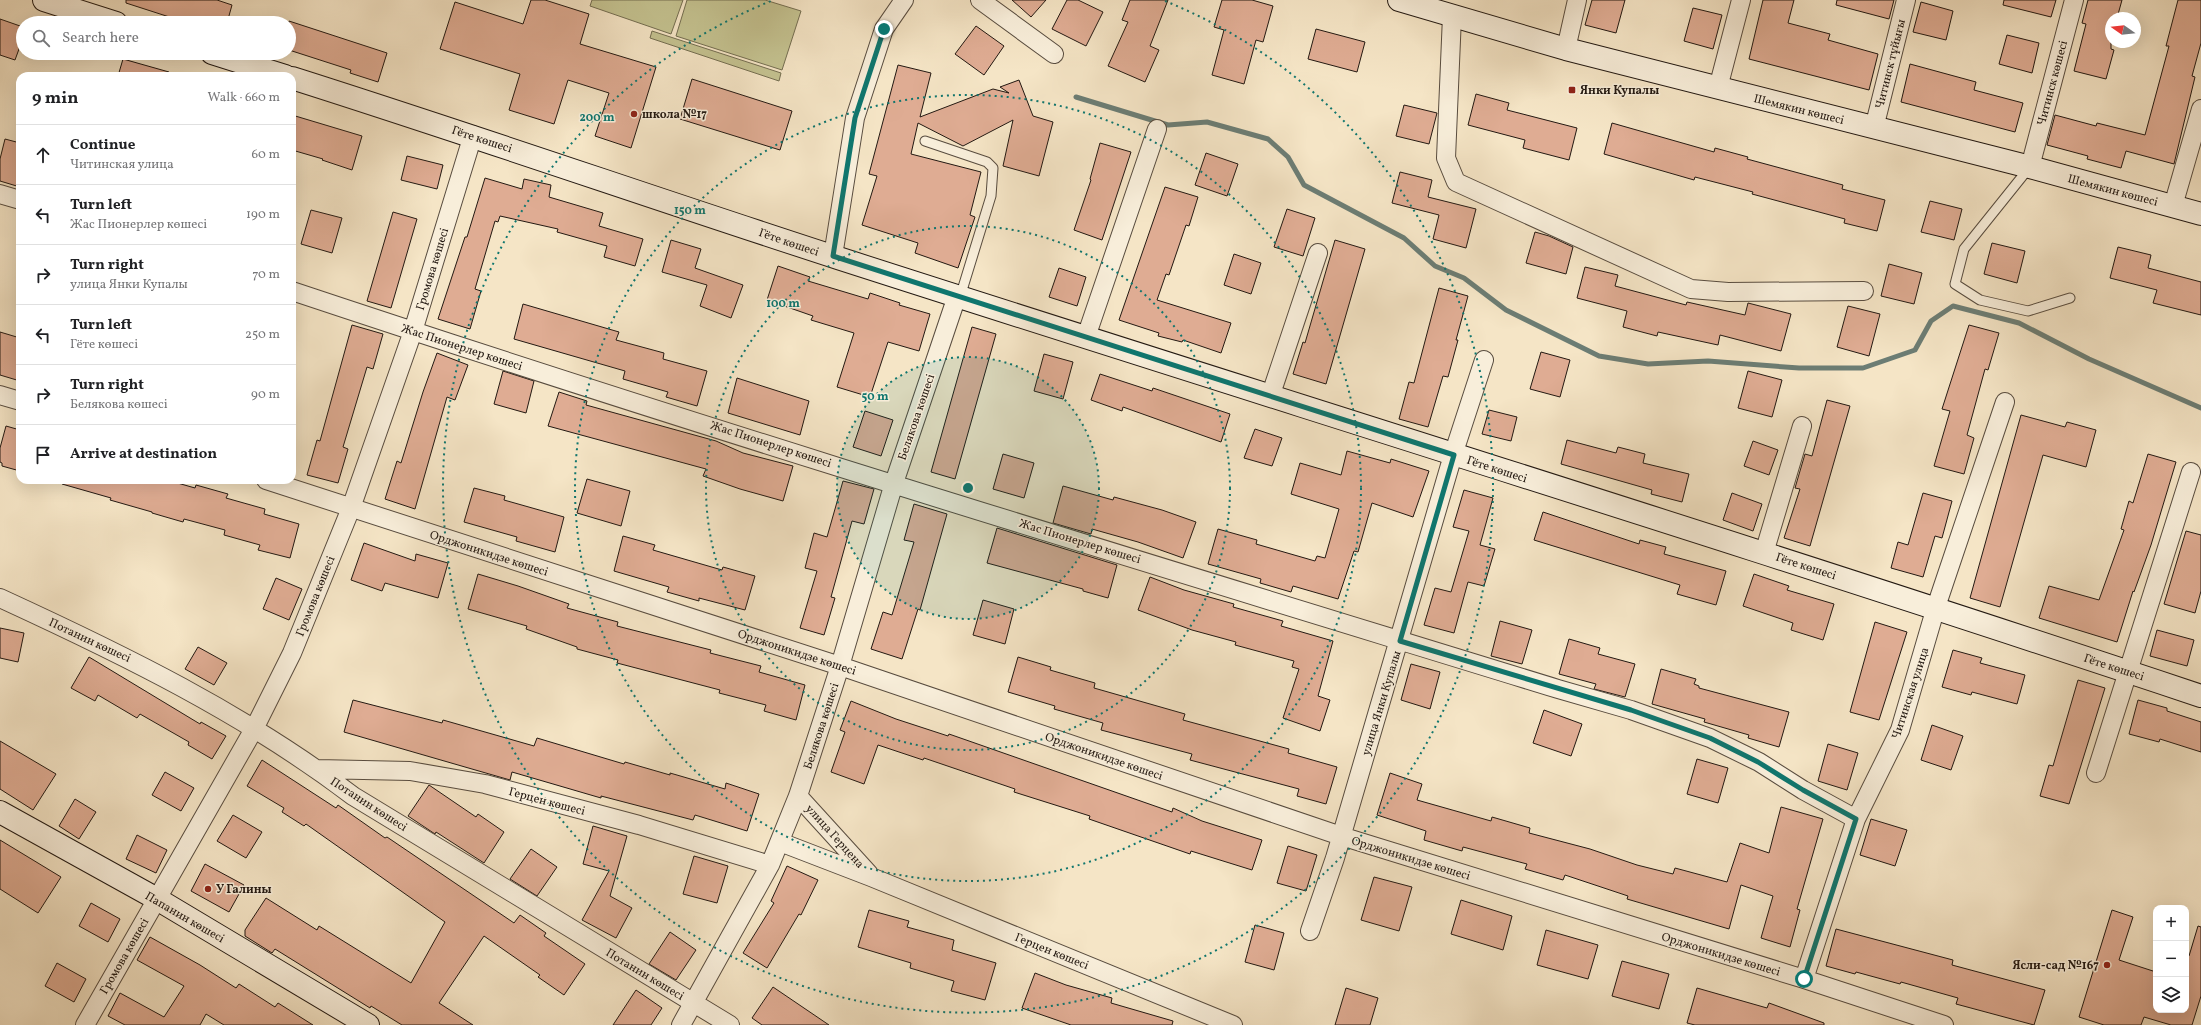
<!DOCTYPE html>
<meta charset="utf-8">
<style>
:root{--surface:#fff;--page:#f6f6f6;--text:#202124;--muted:#757577;--line:#e0e0e0}
body{margin:0;font-family:Vollkorn,serif;background:var(--page);color:var(--text)}
.controls{position:absolute;right:12px;bottom:12px;display:grid;overflow:hidden;border-radius:8px;box-shadow:0 4px 16px #0002}
.controls button{width:36px;height:36px;display:grid;place-items:center;padding:0;border:0;border-bottom:1px solid var(--line);background:var(--surface);color:var(--text);font:20px sans-serif}
.compass{position:absolute;left:2105px;top:12px;width:36px;height:36px;border-radius:50%;background:var(--surface);box-shadow:0 4px 16px #0002;rotate:284deg}
.stop{position:absolute;width:12px;height:12px;margin:-9px;border:3px solid #0f766e;border-radius:50%;background:#fff}
.stop.end{background:#0f766e;border-color:#fff;box-shadow:0 1px 4px #0008}
.list{margin:0;padding:0;list-style:none}
h2{display:flex;justify-content:space-between;align-items:center;height:52px;margin:0;padding:0 16px;font-size:17px}
h2 small{font-size:13px;font-weight:400;color:var(--muted)}
.list li{display:grid;grid-template-columns:26px 1fr auto;gap:12px;align-items:center;box-sizing:border-box;height:60px;padding:0 16px;border-top:1px solid var(--line)}
.list b{display:block;font-size:15px;white-space:nowrap}
.list p{margin:0;font-size:13px;white-space:nowrap;color:var(--muted)}
.list em{font-size:13px;font-style:normal;color:var(--muted)}
.icon{flex:none;width:22px;height:22px;fill:none;stroke:currentColor;stroke-width:2;stroke-linecap:round;stroke-linejoin:round}
.map{position:relative;flex:none;width:2201px;height:1025px;overflow:hidden}
.search{position:absolute;background:var(--surface);box-shadow:0 4px 16px #0002;left:16px;top:16px;width:280px;height:44px;display:flex;align-items:center;gap:10px;box-sizing:border-box;padding:0 14px;border-radius:22px;color:var(--muted);font-size:15px}
.panel{position:absolute;background:var(--surface);box-shadow:0 4px 16px #0002;left:16px;top:72px;width:280px;height:412px;border-radius:12px}
.map>svg:first-child{display:block}
.green{fill:#c4c290;stroke:#746e51}
.lines{fill:none;stroke-linecap:round;stroke-linejoin:round}
.stream{stroke:#6c7d74;stroke-width:5}
.building{fill:#dfac93;stroke:#231912}
.lane-casing{stroke:#584c3f;stroke-width:11}
.street-casing{stroke:#584c3f;stroke-width:20}
.secondary-casing{stroke:#231912;stroke-width:24}
.lane{stroke:#f8eeda;stroke-width:9}
.street{stroke:#f8eeda;stroke-width:18}
.secondary{stroke:#f8eeda;stroke-width:22}
.route{stroke:#0f766e;stroke-width:5}
.ring{fill:none;stroke:#0f766e;stroke-width:2;stroke-dasharray:2 4}
.poi-dot{fill:#8f2418;stroke:#f8eeda;stroke-width:1.5}
.labels{text-anchor:middle;stroke-width:3;stroke-linejoin:round;paint-order:stroke}
.street-label{font-size:12px;fill:#231912;stroke:#f8eeda}
.poi-label{font-size:12px;font-weight:bold;fill:#231912;stroke:#f8eeda;text-anchor:start}
.centre{fill:#0f766e;stroke:#f8eeda;stroke-width:2}
.ring-label{font-size:12px;text-anchor:middle;font-weight:bold;fill:#0f766e;stroke:#f8eeda;stroke-width:3;stroke-linejoin:round;paint-order:stroke}
</style>
<div class="map">
<svg width="2201" height="1025" viewBox="0 0 2201 1025">
<rect width="100%" height="100%" fill="#f5e5c6"/>
<filter id="stains"><feTurbulence type="fractalNoise" baseFrequency=".005" numOctaves="4"/><feColorMatrix values="0 0 0 0 .2 0 0 0 0 .09 0 0 0 0 .02 0 0 0 .5 -.17"/></filter>
<radialGradient id="worn" r=".72"><stop offset=".6" stop-color="#630" stop-opacity="0"/><stop offset="1" stop-color="#630" stop-opacity=".3"/></radialGradient>
<path class="green" d="M592 0H683L671 34 590 6Z
M687 0H765L801 11 782 70 676 36Z
M652 31 781 73 779 81 650 38Z"/>
<g class="lines">
<path class="stream" d="M1076 97 1168 125 1207 122 1268 139 1288 157 1304 185 1404 238 1435 266 1464 278 1506 310 1599 356 1648 364 1708 361 1799 368H1863L1915 350 1931 321 1953 306 2019 323 2089 359 2201 408"/>
</g>
<path class="building" d="M126 0H217L232 5 227 23H188L126 3Z
M531 0H545L589 14 580 44 656 67 631 148 595 136 609 93 568 80 554 124 509 110 520 74 440 49 455 2 523 24Z
M1012 0H1046L1031 17Z
M1067 0H1078L1103 12 1086 46 1052 29Z
M1130 0H1168L1150 46 1159 50 1145 82 1108 66 1128 22 1122 20Z
M1222 0H1252L1273 6 1263 42 1256 40 1244 84 1212 75 1224 30 1214 27Z
M1592 0H1625L1616 33 1585 25Z
M1763 0H1794L1788 23 1830 34 1828 40 1878 54 1869 90 1749 59Z
M1837 0H1894L1889 19 1836 5Z
M2004 0H2056L2051 17 2003 5Z
M2088 0H2122L2117 18H2111V49L2114 50 2106 79 2074 71 2086 24 2082 23Z
M2178 0H2201V43L2192 76 2195 77 2174 164 2126 151 2121 168 2087 159 2088 156 2047 145 2055 115 2096 126 2097 123 2145 135 2169 46H2166Z
M1921 2 1953 11 1946 40 1913 32Z
M1693 8 1722 15 1713 49 1684 41Z
M0 19 23 27V38L15 60 0 55Z
M289 21 387 53 378 82 350 73 351 70 289 50Z
M976 26 1004 46 984 75 955 54Z
M1316 29 1365 42 1357 72 1308 59Z
M2007 35 2039 43 2032 73 1999 64Z
M123 59 169 72V76H118Z
M1910 64 1976 82 1974 90 2023 103 2015 132 1901 102Z
M898 65 931 73 920 117 993 89 1009 93 1000 87 1019 80 1033 116 1053 122 1039 176 1003 166 1013 120 963 146 918 123 911 154 981 172 970 215 975 217 958 268 915 253 918 243 862 225 877 176 869 174Z
M692 79 792 111 780 150 680 119Z
M1476 94 1509 103 1507 110 1577 128 1569 160 1523 148 1525 140 1468 125Z
M1404 105 1437 113 1429 144 1396 136Z
M292 115 362 136 352 170 322 160 323 159 292 150Z
M1612 123 1714 152 1715 148 1748 157 1747 159 1843 185 1842 189 1885 200 1877 231 1844 223 1845 219 1752 194 1753 192 1695 177 1694 180 1604 154Z
M5 139 20 143V187L0 181V159Z
M1100 143 1131 152 1102 240 1074 230 1091 180 1090 179Z
M1206 153 1238 164 1227 196 1195 185Z
M407 156 443 165 437 189 401 180Z
M1400 172 1432 180 1428 197 1476 209 1466 248 1433 239 1439 215 1392 203Z
M485 178 522 189 524 179 551 185 549 197 603 213 599 226 643 239 635 266 604 257 607 246 557 232 558 229 500 216 498 222 495 221 475 289 481 291 470 329 438 319 465 237H467Z
M1165 187 1198 197 1189 226 1186 225 1169 275 1166 274 1157 300 1231 323 1221 353 1183 340 1182 342 1158 336 1159 333 1119 320Z
M1930 201 1962 209 1954 240 1921 232Z
M1287 209 1315 218 1303 256 1274 247Z
M311 210 342 218 332 253 301 244Z
M393 212 417 219 391 308 367 301Z
M1535 232 1549 236 1573 247 1566 274 1526 263Z
M671 240 701 249 695 268 743 285 731 318 700 306 707 285 662 272Z
M1335 240 1365 249 1326 384 1293 374 1303 342 1305 343Z
M1992 243 2025 251 2017 283 1984 274Z
M2118 247 2151 255 2148 268 2201 282V315L2153 303 2157 290 2110 278Z
M1234 254 1261 263 1251 294 1224 285Z
M1889 264 1922 273 1914 304 1881 296Z
M778 266 810 277 808 281 868 299 870 293 900 303 899 305 930 314 919 351 888 342 870 397 837 387 854 333 811 320 813 316 767 300Z
M1585 267 1618 275 1615 286 1686 305 1687 302 1745 315 1748 303 1791 314 1781 351 1720 335 1718 345 1658 332 1657 336 1623 327 1627 311 1577 298Z
M1059 268 1086 277 1077 306 1049 297Z
M1439 288 1468 296 1456 340H1458L1448 377 1443 376 1428 427 1399 419 1409 382 1414 383Z
M523 304 619 332 616 340 664 353 663 359 707 371 697 406 666 397 668 392 623 379 625 371 514 339Z
M1848 306 1880 314 1869 356 1837 347Z
M352 325 383 334 373 369 367 367 343 447 348 449 338 483 307 475 317 440 320 441Z
M1969 325 1999 333 1988 370 1985 369 1967 435 1974 438 1964 474 1934 466 1950 411 1942 409Z
M972 327 996 334 955 479 931 472Z
M0 332 20 338V381L0 375Z
M1541 352 1570 360 1560 397 1530 389Z
M437 353 468 365 455 400 447 397 415 509 385 499 397 461 401 463 423 392Z
M1044 354 1073 362 1063 399 1034 391Z
M503 371 534 381 526 413 494 404Z
M1748 371 1782 380 1772 417 1738 408Z
M1100 374 1152 391 1153 388 1230 414 1221 442 1123 407 1122 411 1091 400Z
M737 378 809 401 800 435 728 413Z
M559 392 587 401 586 405 716 441 743 453 793 466 783 501 740 489 703 476 706 469 548 426Z
M1827 400 1850 406 1810 546 1784 538 1800 489 1795 488 1805 454 1812 456Z
M1489 410 1517 417 1511 441 1482 434Z
M865 411 893 420 881 456 853 447Z
M2021 415 2065 427 2067 422 2096 430 2086 467 2043 455 2000 607 1970 598Z
M6 426 20 430V471L2 466V463L0 462V448Z
M1255 429 1282 438 1272 466 1244 458Z
M1567 440 1616 453 1618 447 1645 454 1643 463 1689 474 1682 502 1651 494 1652 490 1561 464Z
M1753 441 1778 450 1769 475 1744 466Z
M1347 451 1390 463 1391 459 1429 471 1413 517 1372 503 1358 552 1354 551 1338 599 1293 586 1291 592 1260 583 1261 579 1208 564 1218 529 1257 540 1256 544 1315 561 1317 556 1325 558 1339 509 1291 494 1300 463 1341 475Z
M1003 454 1034 463 1024 498 993 489Z
M2148 454 2176 462 2151 545 2134 592 2133 591 2117 642 2039 618 2049 586 2099 600 2124 530 2121 529 2129 501 2133 503Z
M587 479 630 491 621 526 577 513Z
M63 480H167L195 488 196 485 228 494 226 498 265 509 264 514 299 524 290 558 258 550 260 545 224 535 225 530 184 519 183 522 152 513V512L110 500 111 498 62 484Z
M843 481 874 489 864 524 852 521 831 597 835 598 824 635 800 628 817 571 805 568 814 533 827 537Z
M1063 486 1113 500 1114 497 1162 510 1196 522 1183 558 1138 542 1092 529 1091 534 1053 523Z
M474 488 505 496 504 500 564 517 555 552 516 541 517 537 464 522Z
M1464 490 1493 498 1480 545 1495 549 1484 586 1468 582 1454 633 1424 625 1435 588 1451 592 1469 531 1453 527Z
M1732 493 1762 504 1753 531 1723 520Z
M1923 493 1952 501 1942 538 1935 536 1923 577 1891 568 1898 542 1908 545Z
M914 504 947 514 920 610 918 609 902 659 871 649 883 612 892 615 914 542 904 540Z
M1543 512 1639 544 1640 540 1666 547 1664 554 1726 571 1716 605 1677 594 1680 585 1534 540Z
M997 528 1117 565 1108 598 1083 591V589L987 563Z
M2186 531 2201 535V591L2195 613 2164 604Z
M623 536 655 545 653 550 722 570 723 567 755 576 745 610 699 598V601L667 592 669 587 614 571Z
M364 543 415 561 416 554 448 563 438 598 385 583 382 591 351 580Z
M478 574 518 586 569 604 567 608 618 622 617 626 711 650 710 653 761 666 759 672 805 685 796 720 764 711 766 705 719 693 720 690 617 663 618 660 577 649V647L526 629 527 626 468 609Z
M1754 574 1789 586 1787 590 1834 604 1823 640 1791 630 1793 623 1743 606Z
M1150 577 1184 590 1234 604 1233 607 1283 621 1281 626 1333 641 1318 696 1330 700 1320 731 1283 718 1299 669 1292 667 1294 661 1235 645 1236 642 1192 630 1138 610Z
M276 578 302 589 289 620 263 609Z
M983 600 1014 609 1005 644 973 635Z
M1500 621 1532 630 1522 664 1491 656Z
M1875 622 1907 632 1879 720 1850 712Z
M0 628 24 633 18 662 0 658Z
M2157 630 2194 640 2187 666 2150 656Z
M1569 639 1600 648 1598 654 1635 664 1625 697 1594 689 1596 684 1559 674Z
M198 647 227 663 214 685 185 669Z
M1953 650 1982 658 1980 663 2025 675 2017 704 1972 692 1971 695 1942 687Z
M89 657 200 724 201 722 226 736 212 759 188 745 189 742 140 714 137 718 98 695 95 701 71 688Z
M1018 657 1051 667 1050 670 1095 683 1094 688 1185 714 1183 720 1289 749 1288 753 1337 767 1326 804 1297 796 1299 789 1190 760 1192 754 1101 730 1103 723 1054 709 1055 706 1008 692Z
M1411 664 1440 672 1430 709 1401 700Z
M1661 669 1696 679 1694 684 1699 686V688L1789 712 1779 747 1748 738 1749 735 1704 722 1705 719 1652 704Z
M2078 680 2105 688 2069 804 2040 796 2049 765 2053 766Z
M353 700 442 723 443 720 534 746 537 738 624 764 625 762 670 775V773L725 789 726 783 759 794 747 831 695 815 693 820 601 796V798L512 772 510 780 344 732Z
M2138 700 2167 708V711L2201 722V752L2160 739 2159 742 2129 734Z
M851 701 896 719 948 736 949 734 1172 812 1173 808 1202 821 1262 840 1252 870 1191 851 1190 854 1089 819 1090 816 1014 792 1015 789 924 758 923 760 878 745 864 784 831 772 845 732 840 730Z
M1544 710 1582 724 1571 756 1533 743Z
M1932 725 1963 736 1951 770 1921 760Z
M0 741 56 774 33 810 0 789Z
M1828 744 1858 753 1847 790 1818 781Z
M1697 759 1728 768 1718 803 1687 794Z
M262 760 336 808 338 805 385 838 387 837 514 923 520 915 546 933 544 936 585 964 564 995 538 977 540 975 484 936 439 1003 473 1025H402L371 1006 370 1008 275 949 272 953 245 936V930L266 898 317 930 319 926 411 983 445 922 306 824 304 826 282 812 284 808 247 786Z
M165 772 194 788 181 811 152 795Z
M1390 773 1422 784 1417 800 1491 821 1492 817 1530 828 1529 833 1590 849 1637 865 1673 874 1675 868 1727 882 1740 843 1769 853 1781 807 1823 819 1797 909 1800 910 1790 947 1761 938 1773 896 1741 885 1729 929 1627 899 1628 896 1565 875 1563 880 1525 869 1527 864 1463 847 1462 851 1424 840 1426 831 1377 815Z
M429 785 476 817 478 814 504 832 484 863 436 832 435 834 408 816Z
M75 799 96 812 79 839 59 826Z
M233 815 262 832 246 858 217 841Z
M1871 819 1907 830 1895 866 1860 855Z
M593 826 627 836 610 896 632 908 616 938 582 920 609 871 583 864Z
M137 835 167 850 156 873 126 859Z
M0 840 61 877 38 913 0 889Z
M1288 846 1317 855 1306 891 1277 883Z
M531 849 557 867 537 896 510 879Z
M694 856 728 866 717 903 683 894Z
M205 864 244 885 229 912 191 891Z
M787 866 818 880 801 915 799 914 767 968 743 953 774 903 771 901Z
M1374 877 1412 887 1399 931 1361 920Z
M1461 900 1512 916 1503 950 1451 934Z
M91 903 120 919 108 942 79 926Z
M869 910 909 921 907 927 954 940 952 950 996 963 985 1000 951 991 954 981 910 968 911 963 858 947Z
M2112 910 2133 917 2119 960 2156 972V1010H2186V955L2189 956 2198 926 2201 927V996L2192 1025H2171L2144 1017 2141 1025H2104L2079 1017Z
M1255 925 1284 933 1274 970 1245 962Z
M1836 929 1953 960 1952 965 2045 990 2034 1025 1956 1004 1958 998 1901 982 1900 984 1856 972 1855 974 1826 966Z
M1546 930 1598 945 1588 979 1537 965Z
M670 932 696 950 676 980 649 964Z
M150 937 200 965 236 988 239 984 275 1007 278 1003 313 1025H224L206 1014 200 1025H125L108 1016 120 993 164 1017 184 986 137 960Z
M1622 961 1669 974 1659 1009 1612 996Z
M57 963 86 979 74 1002 45 986Z
M1035 973 1066 985 1112 998 1111 1003 1173 1021 1172 1025H1071L1022 1008Z
M773 987 829 1025H762L752 1018Z
M1346 988 1378 998 1370 1025H1335Z
M1697 988 1767 1008 1769 1003 1824 1023V1025H1695L1687 1023Z
M636 990 662 1008 651 1025H613Z"/>
<g class="lines">
<g class="lane-casing">
<path id="lane" d="M925 141 987 162 993 168 991 196 960 297
M2029 168 1964 249 1955 284 1980 300 2028 311 2070 298"/>
</g>
<g class="street-casing">
<path id="street" d="M980 0 1054 54
M1452 16 1446 158 1456 182 1691 289 1728 292 1864 291
M1566 49 1577 0
M1718 88 1741 0
M1874 128 1906 0
M2030 167 2074 0
M0 194 20 200
M2173 206 2201 109
M833 256 855 118 884 29 904 0
M292 291C712 431 1135 559 1558 689L1631 710 1710 738 1759 762 1803 790 1856 819
M1086 337 1157 129
M0 395 20 401
M1270 397 1318 253
M266 480 840 666 1341 836 1804 979 1944 1025
M1764 553 1802 426
M0 598C122 654 245 714 353 796L730 1025
M317 769 410 771 485 784 639 825 770 865
M2096 773 2191 472
M798 796 869 874
M780 842 871 877 1233 1025
M1310 931 1335 858 1453 455 1484 360
M1804 979 1856 819 1900 730 1936 607 2005 402
M85 1025 254 729 292 653 351 508 413 331 473 135
M681 1025 770 865 798 796 840 666 894 483 957 296"/>
</g>
<g class="secondary-casing">
<path id="secondary" d="M44 0 116 23
M1399 0 1566 49 2030 167 2201 214
M212 53 285 76
M292 78C475 136 656 199 838 258 1292 404 1748 545 2201 696
M0 812 157 899 368 1025"/>
</g>
<use href="#lane" class="lane"/>
<use href="#street" class="street"/>
<use href="#secondary" class="secondary"/>
</g>
<g class="lines">
<path class="route" d="M884 29 855 118 833 256 1454 455 1400 641 1631 710 1710 738 1758 762 1803 790 1856 819 1804 979"/>
</g>
<circle cx="968" cy="488" r="131" fill="#0f766e" fill-opacity=".12"/>
<g class="ring">
<circle cx="968" cy="488" r="131"/>
<circle cx="968" cy="488" r="262"/>
<circle cx="968" cy="488" r="393"/>
<path d="M1165 1A525 525 0 1 1 771 1"/>
</g>
<g class="poi-dot">
<rect x="1568" y="86" width="8" height="8" rx="2"/>
<circle cx="634" cy="114" r="4"/>
<circle cx="208" cy="889" r="4"/>
<circle cx="2107" cy="965" r="4"/>
</g>
<g class="labels">
<g class="street-label">
<text transform="translate(1890 64) rotate(-76)" y="4">Читинск тұйығы</text>
<text transform="translate(2052 83) rotate(-75)" y="4">Читинск көшесі</text>
<text transform="translate(1799 109) rotate(14)" y="4">Шемякин көшесі</text>
<text transform="translate(482 139) rotate(18)" y="4">Гёте көшесі</text>
<text transform="translate(2113 190) rotate(15)" y="4">Шемякин көшесі</text>
<text transform="translate(789 242) rotate(19)" y="4">Гёте көшесі</text>
<text transform="translate(432 269) rotate(-73)" y="4">Громова көшесі</text>
<text transform="translate(462 347) rotate(18)" y="4">Жас Пионерлер көшесі</text>
<text transform="translate(916 417) rotate(-71)" y="4">Белякова көшесі</text>
<text transform="translate(771 444) rotate(18)" y="4">Жас Пионерлер көшесі</text>
<text transform="translate(1497 469) rotate(18)" y="4">Гёте көшесі</text>
<text transform="translate(1080 541) rotate(17)" y="4">Жас Пионерлер көшесі</text>
<text transform="translate(489 553) rotate(18)" y="4">Орджоникидзе көшесі</text>
<text transform="translate(1806 566) rotate(18)" y="4">Гёте көшесі</text>
<text transform="translate(315 596) rotate(-68)" y="4">Громова көшесі</text>
<text transform="translate(90 640) rotate(25)" y="4">Потанин көшесі</text>
<text transform="translate(797 652) rotate(18)" y="4">Орджоникидзе көшесі</text>
<text transform="translate(2114 667) rotate(18)" y="4">Гёте көшесі</text>
<text transform="translate(1910 693) rotate(-72)" y="4">Читинская улица</text>
<text transform="translate(1381 703) rotate(-73)" y="4">улица Янки Купалы</text>
<text transform="translate(821 726) rotate(-72)" y="4">Белякова көшесі</text>
<text transform="translate(1104 756) rotate(19)" y="4">Орджоникидзе көшесі</text>
<text transform="translate(547 801) rotate(15)" y="4">Герцен көшесі</text>
<text transform="translate(369 804) rotate(33)" y="4">Потанин көшесі</text>
<text transform="translate(835 836) rotate(48)" y="4">улица Герцена</text>
<text transform="translate(1411 858) rotate(17)" y="4">Орджоникидзе көшесі</text>
<text transform="translate(185 917) rotate(30)" y="4">Папанин көшесі</text>
<text transform="translate(1052 951) rotate(22)" y="4">Герцен көшесі</text>
<text transform="translate(1721 954) rotate(17)" y="4">Орджоникидзе көшесі</text>
<text transform="translate(124 956) rotate(-60)" y="4">Громова көшесі</text>
<text transform="translate(645 974) rotate(31)" y="4">Потанин көшесі</text>
</g>
<g class="poi-label">
<text x="1580" y="94">Янки Купалы</text>
<text x="642" y="118">школа №17</text>
<text x="216" y="893">У Галины</text>
<text x="2099" y="969" text-anchor="end">Ясли-сад №167</text>
</g>
</g>
<circle cx="968" cy="488" r="6" class="centre"/>
<g class="ring-label">
<text x="597" y="121">200 m</text>
<text x="690" y="214">150 m</text>
<text x="783" y="307">100 m</text>
<text x="875" y="400">50 m</text>
</g>
<rect width="100%" height="100%" filter="url(#stains)"/>
<rect width="100%" height="100%" fill="url(#worn)"/>
</svg>
<div class="controls">
<button>+</button>
<button>−</button>
<button><svg class="icon" aria-label="layers" viewBox="0 0 24 24"><path d="M12 4l9 5-9 5-9-5zM3 14l9 5 9-5"/></svg></button>
</div>
<svg class="compass" viewBox="-18 -18 36 36"><path d="M0-13l5 13h-10z" fill="#e53935"/><path d="M0 13l5-13h-10z" fill="#757577"/></svg>
<div class="stop" style="left:1804px;top:979px"></div>
<div class="stop end" style="left:884px;top:29px"></div>
<div class="search"><svg class="icon" aria-label="search" viewBox="0 0 24 24"><circle cx="10" cy="10" r="6"/><path d="M15 15l6 6"/></svg>Search here</div>
<section class="panel">
<h2>9 min<small>Walk · 660 m</small></h2>
<ul class="list">
<li><svg class="icon" aria-label="ahead" viewBox="0 0 24 24"><path d="M12 20V5M6 11l6-6 6 6"/></svg><div><b>Continue</b><p>Читинская улица</p></div><em>60 m</em></li>
<li><svg class="icon" aria-label="left" viewBox="0 0 24 24"><path d="M17 20v-9H6M10 6l-5 5 5 5"/></svg><div><b>Turn left</b><p>Жас Пионерлер көшесі</p></div><em>190 m</em></li>
<li><svg class="icon" aria-label="right" viewBox="0 0 24 24"><path d="M7 20v-9h11M14 6l5 5-5 5"/></svg><div><b>Turn right</b><p>улица Янки Купалы</p></div><em>70 m</em></li>
<li><svg class="icon" aria-label="left" viewBox="0 0 24 24"><path d="M17 20v-9H6M10 6l-5 5 5 5"/></svg><div><b>Turn left</b><p>Гёте көшесі</p></div><em>250 m</em></li>
<li><svg class="icon" aria-label="right" viewBox="0 0 24 24"><path d="M7 20v-9h11M14 6l5 5-5 5"/></svg><div><b>Turn right</b><p>Белякова көшесі</p></div><em>90 m</em></li>
<li><svg class="icon" aria-label="arrive" viewBox="0 0 24 24"><path d="M6 21V4h12l-3 4 3 4H6"/></svg><div><b>Arrive at destination</b></div></li>
</ul>
</section>
</div>
